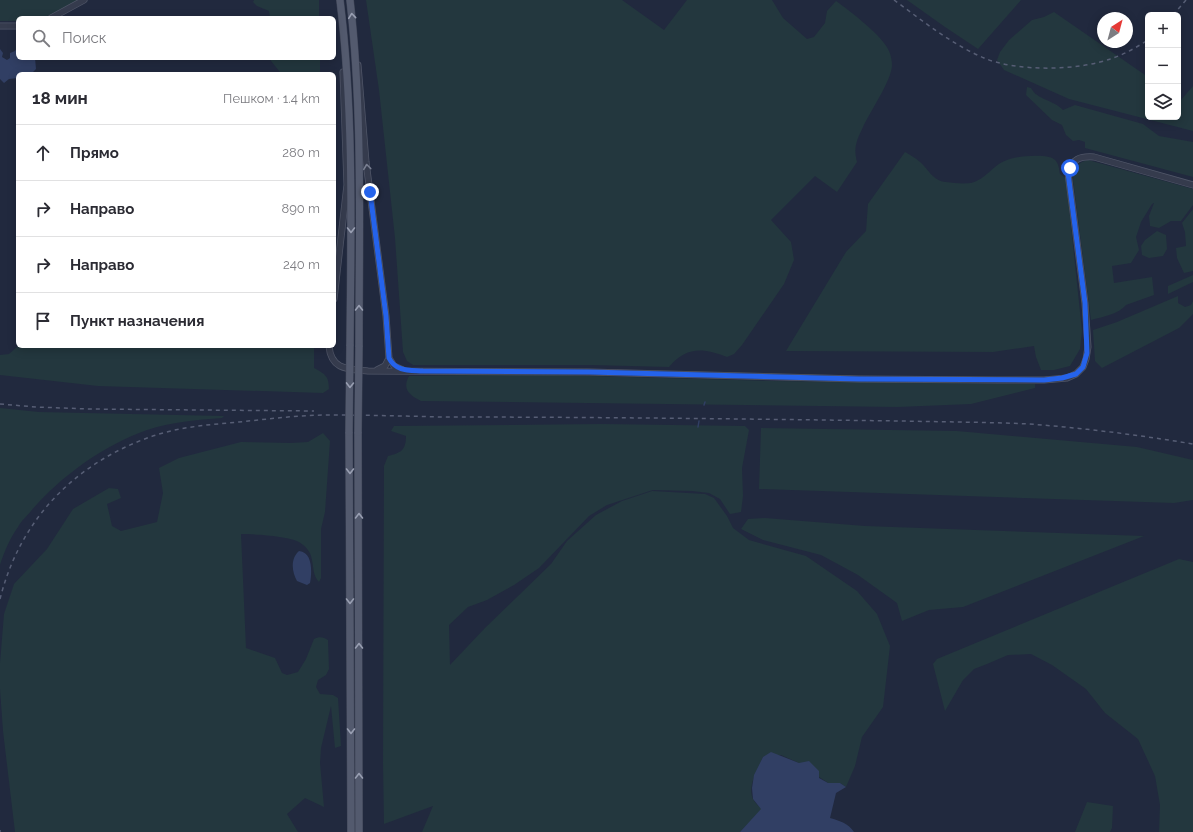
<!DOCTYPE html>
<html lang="ru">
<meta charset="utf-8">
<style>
:root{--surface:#fff;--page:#f2f2f3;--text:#2b2b33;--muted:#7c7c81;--line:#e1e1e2}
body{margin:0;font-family:Raleway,sans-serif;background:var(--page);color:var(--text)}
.controls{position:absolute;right:12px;top:12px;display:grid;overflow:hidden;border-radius:6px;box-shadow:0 2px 10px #0003}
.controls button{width:36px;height:36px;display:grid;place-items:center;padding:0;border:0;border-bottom:1px solid var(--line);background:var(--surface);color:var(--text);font:20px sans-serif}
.compass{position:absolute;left:1097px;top:12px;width:36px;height:36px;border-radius:50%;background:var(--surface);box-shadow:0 2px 10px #0003;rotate:36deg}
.stop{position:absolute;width:12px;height:12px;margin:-9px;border:3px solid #2563eb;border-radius:50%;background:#fff}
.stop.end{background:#2563eb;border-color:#fff;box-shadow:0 1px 4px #0008}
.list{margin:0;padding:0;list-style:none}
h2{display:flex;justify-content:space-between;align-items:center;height:52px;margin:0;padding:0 16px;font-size:17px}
h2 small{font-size:13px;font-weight:400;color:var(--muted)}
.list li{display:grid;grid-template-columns:26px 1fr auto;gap:12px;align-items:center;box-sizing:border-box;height:56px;padding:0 16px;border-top:1px solid var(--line)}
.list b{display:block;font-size:15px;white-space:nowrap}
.list em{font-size:13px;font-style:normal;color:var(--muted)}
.icon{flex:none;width:22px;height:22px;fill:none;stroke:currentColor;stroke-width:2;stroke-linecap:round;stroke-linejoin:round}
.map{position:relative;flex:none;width:1193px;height:832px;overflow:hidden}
.search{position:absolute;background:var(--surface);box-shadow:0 2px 10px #0003;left:16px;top:16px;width:320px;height:44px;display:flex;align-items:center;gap:10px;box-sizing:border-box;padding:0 14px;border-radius:6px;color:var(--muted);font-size:15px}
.panel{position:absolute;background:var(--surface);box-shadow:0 2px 10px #0003;left:16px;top:72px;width:320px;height:276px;border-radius:6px}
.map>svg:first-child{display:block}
.green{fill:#23373e}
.water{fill:#313f64}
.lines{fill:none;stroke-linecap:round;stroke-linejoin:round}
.stream{stroke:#313f64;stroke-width:1.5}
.minor-casing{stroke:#505668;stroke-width:7}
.major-casing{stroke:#3e4456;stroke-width:8}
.minor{stroke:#353b4d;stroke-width:5.5}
.major{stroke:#535a6e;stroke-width:7}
.rail{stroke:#575e75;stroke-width:1.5;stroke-dasharray:4 4;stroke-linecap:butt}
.major-bridge-casing{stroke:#3e4456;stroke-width:8;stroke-linecap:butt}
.major-bridge{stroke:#535a6e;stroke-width:7}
.oneway{stroke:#999fb2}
.oneway2{stroke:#797f91}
.route{stroke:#2563eb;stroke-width:5}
</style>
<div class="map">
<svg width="1193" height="832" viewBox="0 0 1193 832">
<rect width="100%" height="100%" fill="#21293e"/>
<path class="green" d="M0 0H79L58 14 36 18H18V21H0Z
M254 0H319V18H270L269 11 257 6 253 2Z
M366 0H622L664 30 687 0H772L783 18 807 39 814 37 825 23 827 11 836 1C850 11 883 36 889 51 891 55 892 62 892 66 891 81 870 112 863 127 857 140 853 147 857 162L837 192 815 176 771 220 791 242 794 260 784 284 742 345 734 354 727 357C703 348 687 346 669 367L591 365H413L407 361 403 352 395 238 379 90Z
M907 0H1021L978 49 945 27Z
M1054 12 1148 77V117H1178V98L1181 100 1193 86V131L1069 99 1004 70 997 60 1000 52 1009 40 1032 20 1044 17Z
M271 58H320V74H280V72L271 61Z
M1027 87 1031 88C1037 100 1054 100 1063 110L1075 105 1143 124 1159 136 1193 142V177L1085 148V142L1079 140 1073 141 1066 135 1062 125 1052 120 1026 95Z
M905 152C910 155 916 158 920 162 929 170 933 181 946 182 953 183 963 184 971 183 985 180 994 164 1007 160 1016 156 1049 153 1055 160 1059 164 1059 169 1060 174L1066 178 1082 331 1080 349 1070 366 1054 370H1041L1036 357 1034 346 993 352 786 351 846 252 866 231 868 204Z
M1088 160 1193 189V205L1181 221H1171L1159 228 1150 226 1149 216 1154 203 1152 204 1141 222 1136 237 1139 250 1131 263 1112 266 1114 283 1152 277 1154 295 1126 305C1119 314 1102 317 1091 320L1073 180C1074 169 1076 163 1088 160Z
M1193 209V271L1184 273 1177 258 1176 248 1186 246 1185 232 1182 223Z
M1157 231 1166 235 1167 249 1163 256 1149 258 1142 255 1141 246 1145 240Z
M1193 275V282L1168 294V286Z
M1178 296V303L1185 307 1191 305 1193 301V314L1179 328 1102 368 1095 361 1093 330 1117 322Z
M18 346H314V368C325 374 329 376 329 389L323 393 98 386 0 375V355L9 354Z
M519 374 774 381 1035 384V388L971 404 898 407 421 401C409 395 402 389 409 376Z
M0 408 39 412 224 416 222 418C197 420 171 422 147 430 104 445 61 476 31 511 27 516 21 521 18 527 10 538 4 552 0 565Z
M602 424 745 426 749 430 742 468 743 496 741 512 730 514 720 499 709 493 692 491 653 490 607 505 589 516 539 568 514 585 487 600 468 607 449 625 450 665 485 628 551 564 567 541 596 515 622 501 652 491 705 494 714 498 727 516 733 528 749 540 806 556 857 591 877 614 890 646 883 707 862 737 855 766 846 787 840 783H828L799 763 781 755 763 757C758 769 747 786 753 799 755 803 759 806 762 809L740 832H422L433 806 384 824 383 763 384 466 388 456C401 453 406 450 406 436L391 431 394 426Z
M761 428 957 431 1137 447 1193 460V500L1174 503 759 489Z
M323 433 330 441 325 512 321 529V578L319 582C312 575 314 565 311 556 309 550 305 546 299 542 289 536 254 534 241 534L246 648 275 658 282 673 287 675 298 672 306 659 314 639C319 636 324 637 328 640L329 669 326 675 318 680 316 687 320 694 333 695 338 698 341 746 335 748 331 706 321 748 320 763 324 807 305 798 287 814 298 832H15L3 731 0 689V663L4 614 14 584 47 549 73 509 109 488 118 489 121 498 107 504 112 526 121 531 157 522 163 493 159 468 179 458 241 442 291 443 308 442Z
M765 518 865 526 1144 536 963 607 929 610 902 621 897 603 858 575 821 555 763 540 741 529 748 519Z
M1179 559 1193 562V832H1159L1160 805 1155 776 1138 739 1105 713 1086 689 1052 665 1031 654 1008 655 987 664 974 669 963 680 945 711 933 664 937 659Z
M1087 802 1113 806 1112 828 1110 832H1075Z"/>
<path class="water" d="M18 46V58H35L36 69 31 74H18V78L9 79 4 83 0 79V49L3 53 2 57 7 60 10 58V53L15 51Z
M299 551C313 552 312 573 310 583L307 585 297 581C292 572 290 559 299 551Z
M771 752 799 763 809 761 819 771V778L828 783H840L846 787 836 793 830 818C840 821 848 823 854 832H740L761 809 753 799 752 788 754 775 763 757Z"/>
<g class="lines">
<path class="stream" d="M704 405 705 402
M698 427 699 421"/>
<g class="minor-casing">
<path id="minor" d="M51 18 84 0
M0 26H18
M358 65 366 162 386 316 389 358 394 366 403 370
M334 299 347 185 343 72
M329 346C331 370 348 369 368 371L589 372 859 379 997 380H1044L1067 378 1076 374 1083 367 1086 359 1088 347 1085 303 1068 173C1072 159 1080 156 1094 157L1193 185
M377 370 385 366 389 358"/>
</g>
<g class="major-casing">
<path id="major" d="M340 0C354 115 351 231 350 346
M350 0C363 115 359 231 359 347
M349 432 351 832
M358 432 359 832"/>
</g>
<use href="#minor" class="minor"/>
<use href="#major" class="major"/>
<path class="rail" d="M894 0C923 21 951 44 984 58 1017 72 1079 71 1113 58 1125 54 1137 47 1148 40
M1173 15 1186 0
M0 404 36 407 89 409 314 411
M0 599C19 523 70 468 142 440 174 427 206 425 239 422 269 419 298 415 328 415 366 415 404 416 442 417 595 417 748 419 901 421 944 422 987 422 1029 424 1084 428 1139 435 1193 444
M0 830V832"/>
<g class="major-bridge-casing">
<path id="major-bridge" d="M349 432 350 346
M358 432 359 347"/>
</g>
<use href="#major-bridge" class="major-bridge"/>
</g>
<defs><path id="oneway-chevron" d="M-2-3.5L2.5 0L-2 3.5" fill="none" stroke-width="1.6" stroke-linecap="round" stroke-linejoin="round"/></defs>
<g class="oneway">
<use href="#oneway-chevron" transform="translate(352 16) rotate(-96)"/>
<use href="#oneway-chevron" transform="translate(351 230) rotate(90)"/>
<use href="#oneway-chevron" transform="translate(359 308) rotate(-90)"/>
<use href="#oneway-chevron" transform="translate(350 385) rotate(91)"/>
<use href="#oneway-chevron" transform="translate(350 471) rotate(90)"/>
<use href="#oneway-chevron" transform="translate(359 516) rotate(-90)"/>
<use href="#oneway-chevron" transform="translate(350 601) rotate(90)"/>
<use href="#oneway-chevron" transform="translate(359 646) rotate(-90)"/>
<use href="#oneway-chevron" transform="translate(351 731) rotate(90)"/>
<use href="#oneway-chevron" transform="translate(359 776) rotate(-90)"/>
</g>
<use class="oneway2" href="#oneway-chevron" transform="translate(367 167) rotate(-97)"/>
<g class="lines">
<path class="route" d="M370 192 386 316 389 358C396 372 410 370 423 371L589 372 859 379 1044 380 1062 378 1076 374 1083 367 1087 353 1085 303 1068 173 1070 168"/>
</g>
</svg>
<div class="controls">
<button>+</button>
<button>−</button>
<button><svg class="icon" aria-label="layers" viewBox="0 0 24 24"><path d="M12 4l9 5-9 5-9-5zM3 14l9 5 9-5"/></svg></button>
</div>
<svg class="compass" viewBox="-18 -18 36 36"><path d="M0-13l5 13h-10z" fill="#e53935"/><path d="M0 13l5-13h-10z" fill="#7c7c81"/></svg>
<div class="stop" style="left:1070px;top:168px"></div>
<div class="stop end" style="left:370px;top:192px"></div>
<div class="search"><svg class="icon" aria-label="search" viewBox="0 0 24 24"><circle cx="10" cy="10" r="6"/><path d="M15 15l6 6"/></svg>Поиск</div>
<section class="panel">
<h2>18 мин<small>Пешком · 1.4 km</small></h2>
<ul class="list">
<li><svg class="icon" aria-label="ahead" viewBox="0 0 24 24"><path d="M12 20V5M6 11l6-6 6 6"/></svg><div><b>Прямо</b></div><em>280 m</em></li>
<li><svg class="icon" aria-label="right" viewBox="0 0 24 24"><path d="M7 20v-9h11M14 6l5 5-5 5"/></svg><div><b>Направо</b></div><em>890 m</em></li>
<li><svg class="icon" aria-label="right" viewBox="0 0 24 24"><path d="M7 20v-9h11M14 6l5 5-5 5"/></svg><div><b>Направо</b></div><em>240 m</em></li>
<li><svg class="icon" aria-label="arrive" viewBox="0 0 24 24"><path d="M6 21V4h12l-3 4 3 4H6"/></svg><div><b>Пункт назначения</b></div></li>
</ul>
</section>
</div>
